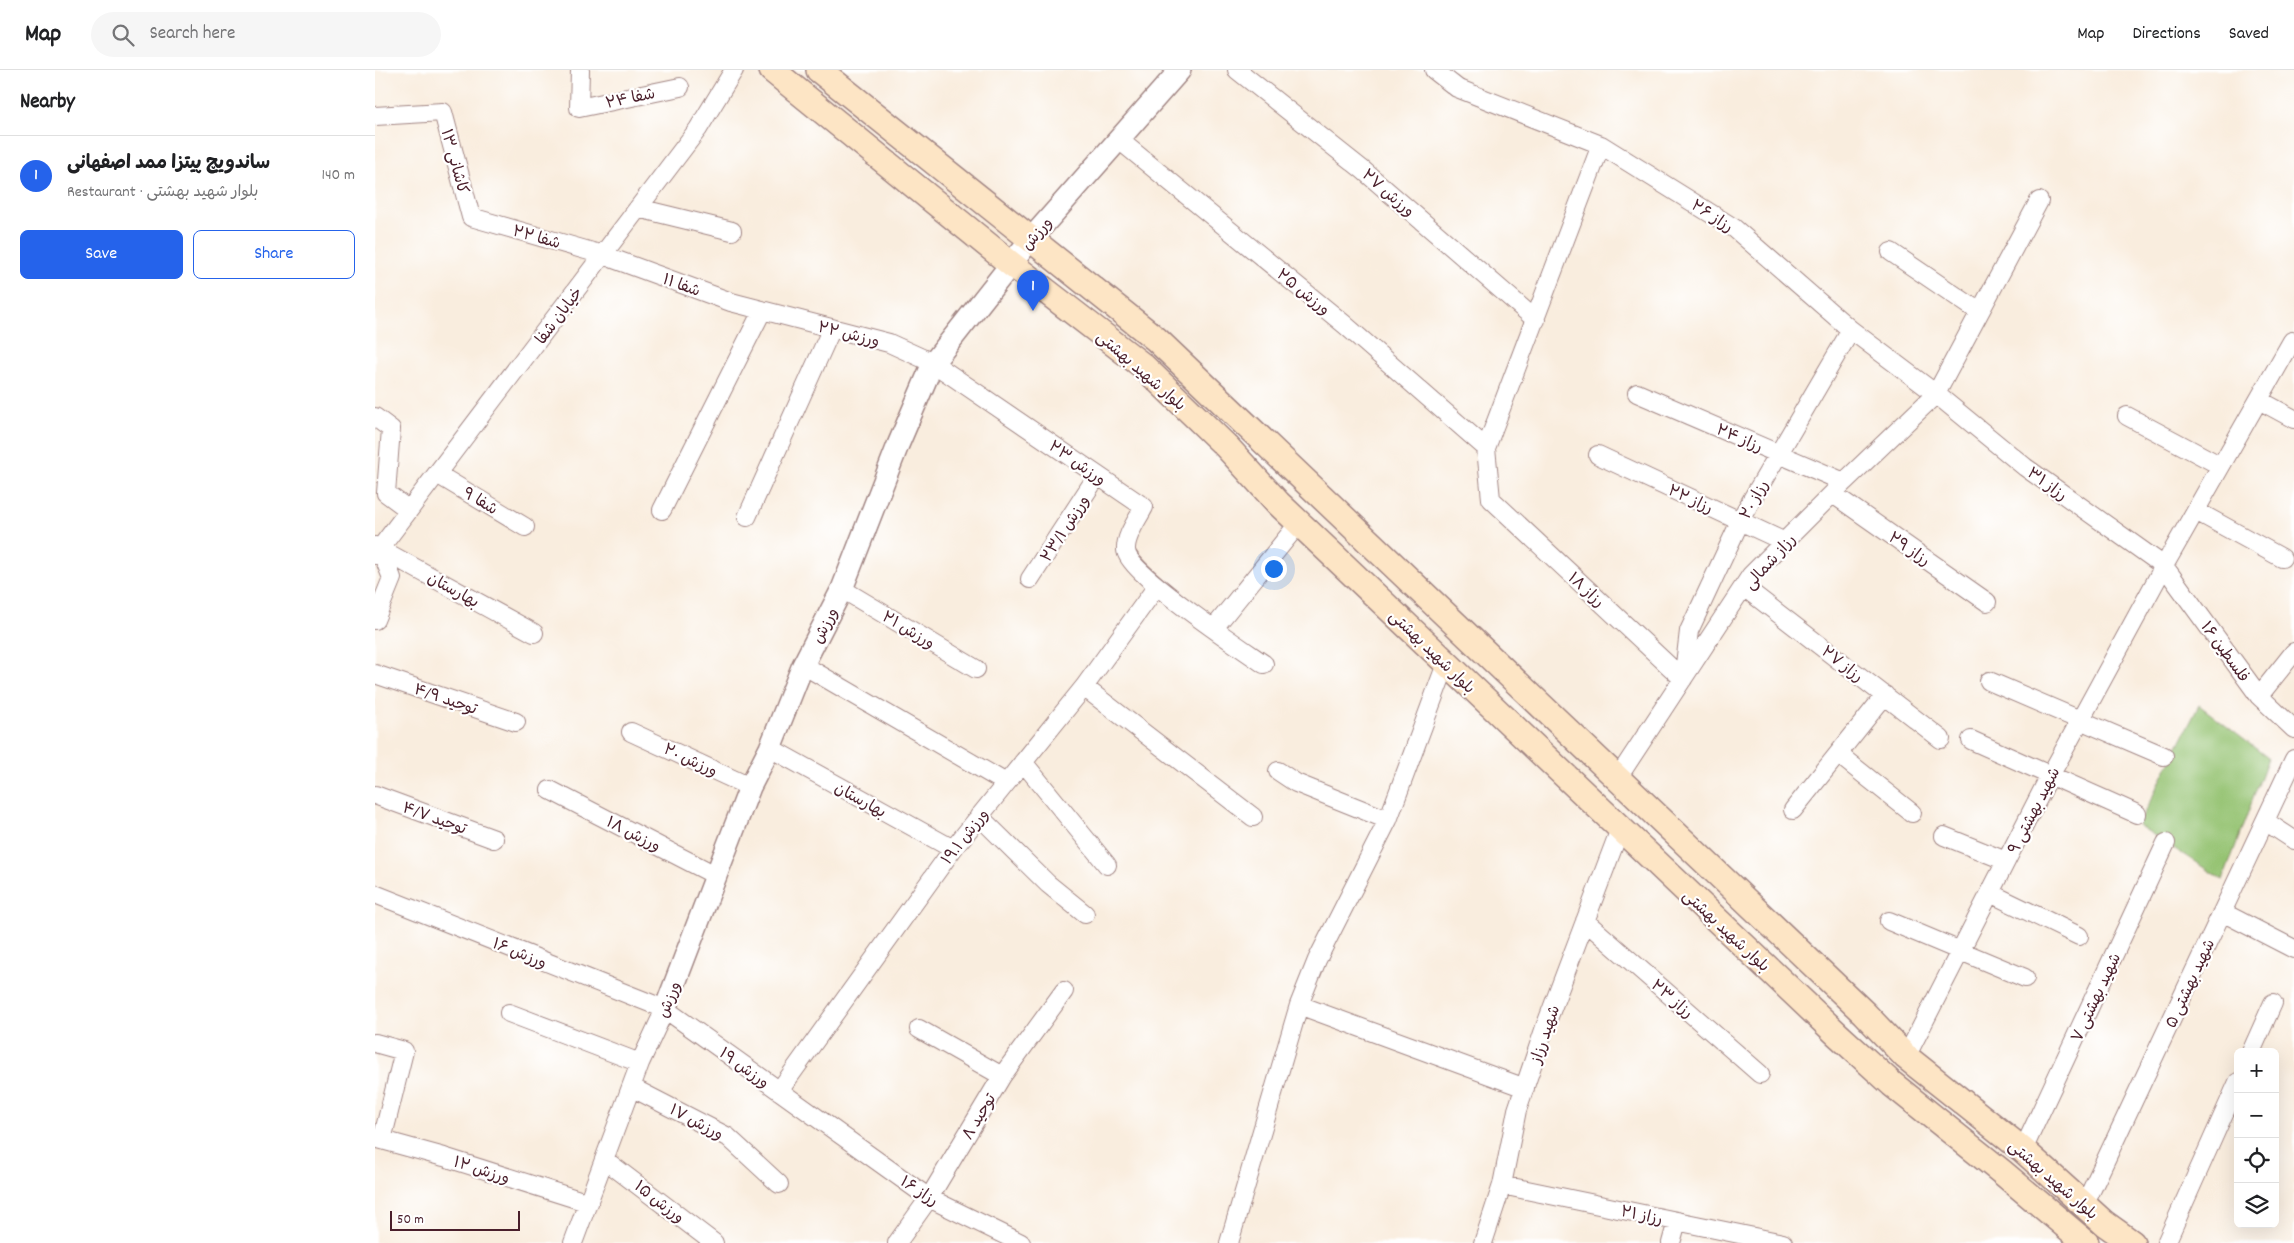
<!DOCTYPE html>
<meta charset="utf-8">
<style>
:root{--surface:#fff;--page:#f6f6f6;--text:#202124;--muted:#757577;--line:#e0e0e0;--accent:#2563eb}
body{margin:0;font-family:Dekko,"Playpen Sans Arabic",sans-serif;background:var(--page);color:var(--text)}
.controls{position:absolute;right:15px;bottom:15px;display:grid;overflow:hidden;border-radius:8px;box-shadow:0 5px 20px #0002}
.controls button{width:45px;height:45px;display:grid;place-items:center;padding:0;border:0;border-bottom:1px solid var(--line);background:var(--surface);color:var(--text);font:25px sans-serif}
.scale{position:absolute;left:15px;bottom:12px;width:130px;box-sizing:border-box;padding-left:5px;border:2px solid #4a1f2b;border-top:0;font-size:14px;line-height:18px;white-space:nowrap;color:#4a1f2b;-webkit-text-stroke:4px #fff;paint-order:stroke}
.you{position:absolute;left:898px;top:498px;width:18px;height:18px;margin:-12px;border:4px solid #fff;border-radius:50%;background:#1a73e8;box-shadow:0 0 0 8px #1a73e833}
.badge{display:grid;place-items:center;width:32px;height:32px;border-radius:50%;background:var(--accent);color:#fff;font-size:16px;font-weight:700}
.pin{position:absolute;translate:-50% -41px;filter:drop-shadow(0 1px 2px #0008)}
.pin::after{content:'';position:absolute;top:26px;width:18px;height:15px;background:inherit;clip-path:polygon(0 0,100% 0,50% 100%)}
.list{margin:0;padding:0;list-style:none}
h2{display:flex;justify-content:space-between;align-items:center;height:65px;margin:0;padding:0 20px;font-size:21px}
h2 small{font-size:16px;font-weight:400;color:var(--muted)}
.list li{display:grid;grid-template-columns:32px 1fr auto;gap:15px;align-items:center;box-sizing:border-box;height:80px;padding:0 20px;border-top:1px solid var(--line)}
.list b{display:block;font-size:19px;white-space:nowrap}
.list p{margin:0;font-size:16px;white-space:nowrap;color:var(--muted)}
.list em{font-size:16px;font-style:normal;color:var(--muted)}
.actions{display:flex;gap:10px;padding:15px 20px}
.actions a{flex:1;padding:11px 0;border:1px solid var(--accent);border-radius:8px;text-align:center;font-size:18px;color:var(--accent)}
.actions .main{background:var(--accent);color:#fff}
.icon{flex:none;width:28px;height:28px;fill:none;stroke:currentColor;stroke-width:2;stroke-linecap:round;stroke-linejoin:round}
.map{position:relative;flex:none;width:1919px;height:1173px;overflow:hidden}
header{display:flex;align-items:center;gap:30px;box-sizing:border-box;height:70px;padding:0 25px;background:var(--surface);border-bottom:1px solid var(--line)}
header strong{font-size:24px}
nav{display:flex;gap:28px;margin-inline-start:auto;font-size:18px}
.search{width:350px;height:45px;background:var(--page);display:flex;align-items:center;gap:12px;box-sizing:border-box;padding:0 18px;border-radius:28px;color:var(--muted);font-size:19px}
main{display:flex}
aside{flex:1;background:var(--surface)}
.map>svg:first-child{display:block}
.green{fill:#95c372;stroke:#70714e}
.lines{fill:none;stroke-linecap:round;stroke-linejoin:round}
.minor-casing{stroke:#a28684;stroke-width:20}
.tertiary-casing{stroke:#a28684;stroke-width:24}
.secondary-casing{stroke:#a28684;stroke-width:28}
.minor{stroke:#fff;stroke-width:18}
.tertiary{stroke:#fff;stroke-width:21}
.secondary{stroke:#fde5c5;stroke-width:25}
.labels{text-anchor:middle;stroke-width:4.5;stroke-linejoin:round;paint-order:stroke}
.street-label{font-size:16px;fill:#4a1f2b;stroke:#fff}
</style>
<header>
<strong>Map</strong>
<div class="search"><svg class="icon" aria-label="search" viewBox="0 0 24 24"><circle cx="10" cy="10" r="6"/><path d="M15 15l6 6"/></svg>Search here</div>
<nav><a>Map</a><a>Directions</a><a>Saved</a></nav>
</header>
<main>
<aside>
<h2>Nearby<small></small></h2>
<ul class="list">
<li><span class="badge">1</span><div><b>ساندویچ پیتزا ممد اصفهانی</b><p>Restaurant · بلوار شهید بهشتی</p></div><em>140 m</em></li>
</ul>
<div class="actions"><a class="main">Save</a><a>Share</a></div>
</aside>
<div class="map">
<svg width="1919" height="1173" viewBox="0 0 1919 1173">
<rect width="100%" height="100%" fill="#fff"/>
<filter id="ink" filterUnits="userSpaceOnUse"><feTurbulence type="fractalNoise" baseFrequency=".02" numOctaves="2"/><feDisplacementMap in="SourceGraphic" scale="10" xChannelSelector="R" yChannelSelector="G"/><feConvolveMatrix kernelMatrix="1 2 1 2 8 2 1 2 1" color-interpolation-filters="sRGB"/></filter>
<filter id="wash" filterUnits="userSpaceOnUse"><feTurbulence type="fractalNoise" baseFrequency=".0096" numOctaves="4" result="noise"/><feDisplacementMap in="SourceGraphic" scale="20" xChannelSelector="R" yChannelSelector="G"/><feGaussianBlur stdDeviation="1.12" result="paint"/><feColorMatrix in="noise" values="0 0 0 0 0 0 0 0 0 0 0 0 0 0 0 0 0 1.4 0 .05"/><feComposite in="paint" operator="in"/></filter>
<g filter="url(#wash)">
<rect width="100%" height="100%" fill="#f9edde"/>
<path class="green" d="M1824 635 1893 688 1848 810 1763 755Z"/>
</g>
<g filter="url(#ink)">
<g class="lines">
<g class="minor-casing">
<path id="minor" d="M205 0 204 38 305 17
M862 0 988 100 1161 250
M1059 0 1082 18 1226 75 1359 158 1476 260 1561 324 1650 397 1789 496 1884 626 1919 659
M0 46 68 42 96 147 228 185 356 232 514 273 558 293 769 437C763 449 750 466 751 480 752 502 866 578 889 594
M743 69 969 254 1111 378
M1226 75 1111 378 1116 429 1308 609
M263 138 357 161
M1516 182 1603 241
M1262 323 1469 412
M1884 330 1919 349
M1752 346 1846 396
M0 347 16 359 11 423 34 440
M1223 385 1410 472
M62 404 150 457
M1458 424 1612 532
M287 440 387 241
M1821 441 1907 488
M372 447 457 258
M0 476 159 563
M0 485 323 59 359 0
M655 509 722 406
M1369 517 1566 669
M467 519 601 599
M0 550 17 508 5 478
M839 558 924 453
M428 595 631 713
M1309 603 1314 561 1369 443 1476 260
M0 604 141 652
M1614 611 1789 686
M709 617 878 747
M1884 626 1919 582
M256 662 375 717
M1596 670 1762 744
M395 678 578 779
M1463 684 1537 743
M648 692 732 795
M903 701 921 713 1013 750
M1242 709 1376 505 1469 412 1561 324 1664 131
M175 720 342 806
M0 725 119 769
M1418 740 1510 625
M604 746 673 814 710 844
M1890 751 1919 770
M1569 766 1631 791
M1615 823 1704 866
M0 824 290 939 554 1128 646 1173
M1847 842 1919 879
M1210 851 1385 1004
M1514 851 1650 908
M924 935 1150 1018
M134 943 265 993
M544 959 627 1006
M0 973 29 981 7 1070
M1876 982 1898 933
M1531 987 1669 717 1789 496 1917 271
M256 1017 353 1067 404 1114
M404 1021 578 779 709 617 782 516
M0 1068 69 1087 214 1133
M1648 1080 1791 773
M230 1090 339 1173
M1127 1115 1408 1173
M1709 1136 1919 689
M198 1173 265 993 290 939
M522 1173 554 1128 627 1006 689 921
M854 1173 924 935 942 890 1013 750 1071 594
M1108 1173 1127 1115 1142 1040 1170 957 1245 759
M1296 1173 1302 1151
M1791 1173 1863 1012"/>
</g>
<g class="tertiary-casing">
<path id="tertiary" d="M290 939 375 717 395 678 428 595 467 519 523 375 558 293 655 170 805 0"/>
</g>
<g class="secondary-casing">
<path id="secondary" d="M397 0 636 194 768 296 852 377 903 433 1462 964 1517 1014 1628 1103 1711 1173
M444 0 781 269 1489 943 1531 987 1648 1080 1729 1153 1757 1173"/>
</g>
<use href="#minor" class="minor"/>
<use href="#tertiary" class="tertiary"/>
<use href="#secondary" class="secondary"/>
</g>
</g>
<g class="labels">
<g class="street-label">
<text transform="translate(255 27) rotate(-12)" y="6">شفا ۲۴</text>
<text transform="translate(81 91) rotate(75)" y="6">کاشانی ۱۳</text>
<text transform="translate(1014 122) rotate(41)" y="6">ورزش ۲۷</text>
<text transform="translate(1338 145) rotate(33)" y="6">رزاز ۲۶</text>
<text transform="translate(661 163) rotate(-49)" y="6">ورزش</text>
<text transform="translate(162 166) rotate(16)" y="6">شفا ۲۲</text>
<text transform="translate(307 214) rotate(20)" y="6">شفا ۱۱</text>
<text transform="translate(929 221) rotate(39)" y="6">ورزش ۲۵</text>
<text transform="translate(183 245) rotate(-53)" y="6">خیابان شفا</text>
<text transform="translate(474 263) rotate(14)" y="6">ورزش ۲۲</text>
<text transform="translate(767 300) rotate(41)" y="6">بلوار شهید بهشتی</text>
<text transform="translate(1365 367) rotate(23)" y="6">رزاز ۲۴</text>
<text transform="translate(703 392) rotate(35)" y="6">ورزش ۲۳</text>
<text transform="translate(1673 413) rotate(36)" y="6">رزاز ۳۱</text>
<text transform="translate(1316 428) rotate(25)" y="6">رزاز ۲۲</text>
<text transform="translate(1378 429) rotate(-61)" y="6">رزاز ۲۰</text>
<text transform="translate(106 430) rotate(31)" y="6">شفا ۹</text>
<text transform="translate(689 458) rotate(-57)" y="6">ورزش ۲۳/۱</text>
<text transform="translate(1535 478) rotate(35)" y="6">رزاز ۲۹</text>
<text transform="translate(1394 491) rotate(-48)" y="6">رزاز شمالی</text>
<text transform="translate(79 519) rotate(29)" y="6">بهارستان</text>
<text transform="translate(1212 519) rotate(43)" y="6">رزاز ۱۸</text>
<text transform="translate(449 555) rotate(-63)" y="6">ورزش</text>
<text transform="translate(534 559) rotate(31)" y="6">ورزش ۲۱</text>
<text transform="translate(1058 581) rotate(44)" y="6">بلوار شهید بهشتی</text>
<text transform="translate(1851 581) rotate(54)" y="6">فلسطین ۱۶</text>
<text transform="translate(1468 593) rotate(38)" y="6">رزاز ۲۷</text>
<text transform="translate(71 628) rotate(19)" y="6">توحید ۴/۹</text>
<text transform="translate(316 689) rotate(25)" y="6">ورزش ۲۰</text>
<text transform="translate(486 729) rotate(29)" y="6">بهارستان</text>
<text transform="translate(1658 740) rotate(-63)" y="6">شهید بهشتی ۹</text>
<text transform="translate(60 747) rotate(20)" y="6">توحید ۴/۷</text>
<text transform="translate(259 763) rotate(27)" y="6">ورزش ۱۸</text>
<text transform="translate(589 766) rotate(-52)" y="6">ورزش ۱۹.۱</text>
<text transform="translate(1352 860) rotate(43)" y="6">بلوار شهید بهشتی</text>
<text transform="translate(145 882) rotate(22)" y="6">ورزش ۱۶</text>
<text transform="translate(1814 913) rotate(-65)" y="6">شهید بهشتی ۵</text>
<text transform="translate(1720 927) rotate(-65)" y="6">شهید بهشتی ۷</text>
<text transform="translate(1298 928) rotate(41)" y="6">رزاز ۲۳</text>
<text transform="translate(293 929) rotate(-68)" y="6">ورزش</text>
<text transform="translate(1169 964) rotate(-71)" y="6">شهید رزاز</text>
<text transform="translate(370 997) rotate(36)" y="6">ورزش ۱۹</text>
<text transform="translate(603 1046) rotate(-59)" y="6">توحید ۸</text>
<text transform="translate(322 1051) rotate(28)" y="6">ورزش ۱۷</text>
<text transform="translate(107 1099) rotate(18)" y="6">ورزش ۱۲</text>
<text transform="translate(1679 1109) rotate(41)" y="6">بلوار شهید بهشتی</text>
<text transform="translate(545 1120) rotate(33)" y="6">رزاز ۱۶</text>
<text transform="translate(285 1131) rotate(38)" y="6">ورزش ۱۵</text>
<text transform="translate(1267 1144) rotate(12)" y="6">رزاز ۲۱</text>
</g>
</g>
</svg>
<div class="controls">
<button>+</button>
<button>−</button>
<button><svg class="icon" aria-label="locate" viewBox="0 0 24 24"><circle cx="12" cy="12" r="6"/><path d="M12 2v4M12 18v4M2 12h4M18 12h4"/></svg></button>
<button><svg class="icon" aria-label="layers" viewBox="0 0 24 24"><path d="M12 4l9 5-9 5-9-5zM3 14l9 5 9-5"/></svg></button>
</div>
<div class="scale">50 m</div>
<div class="you"></div>
<div class="pin badge" style="left:658px;top:241px">1</div>
</div>
</main>
